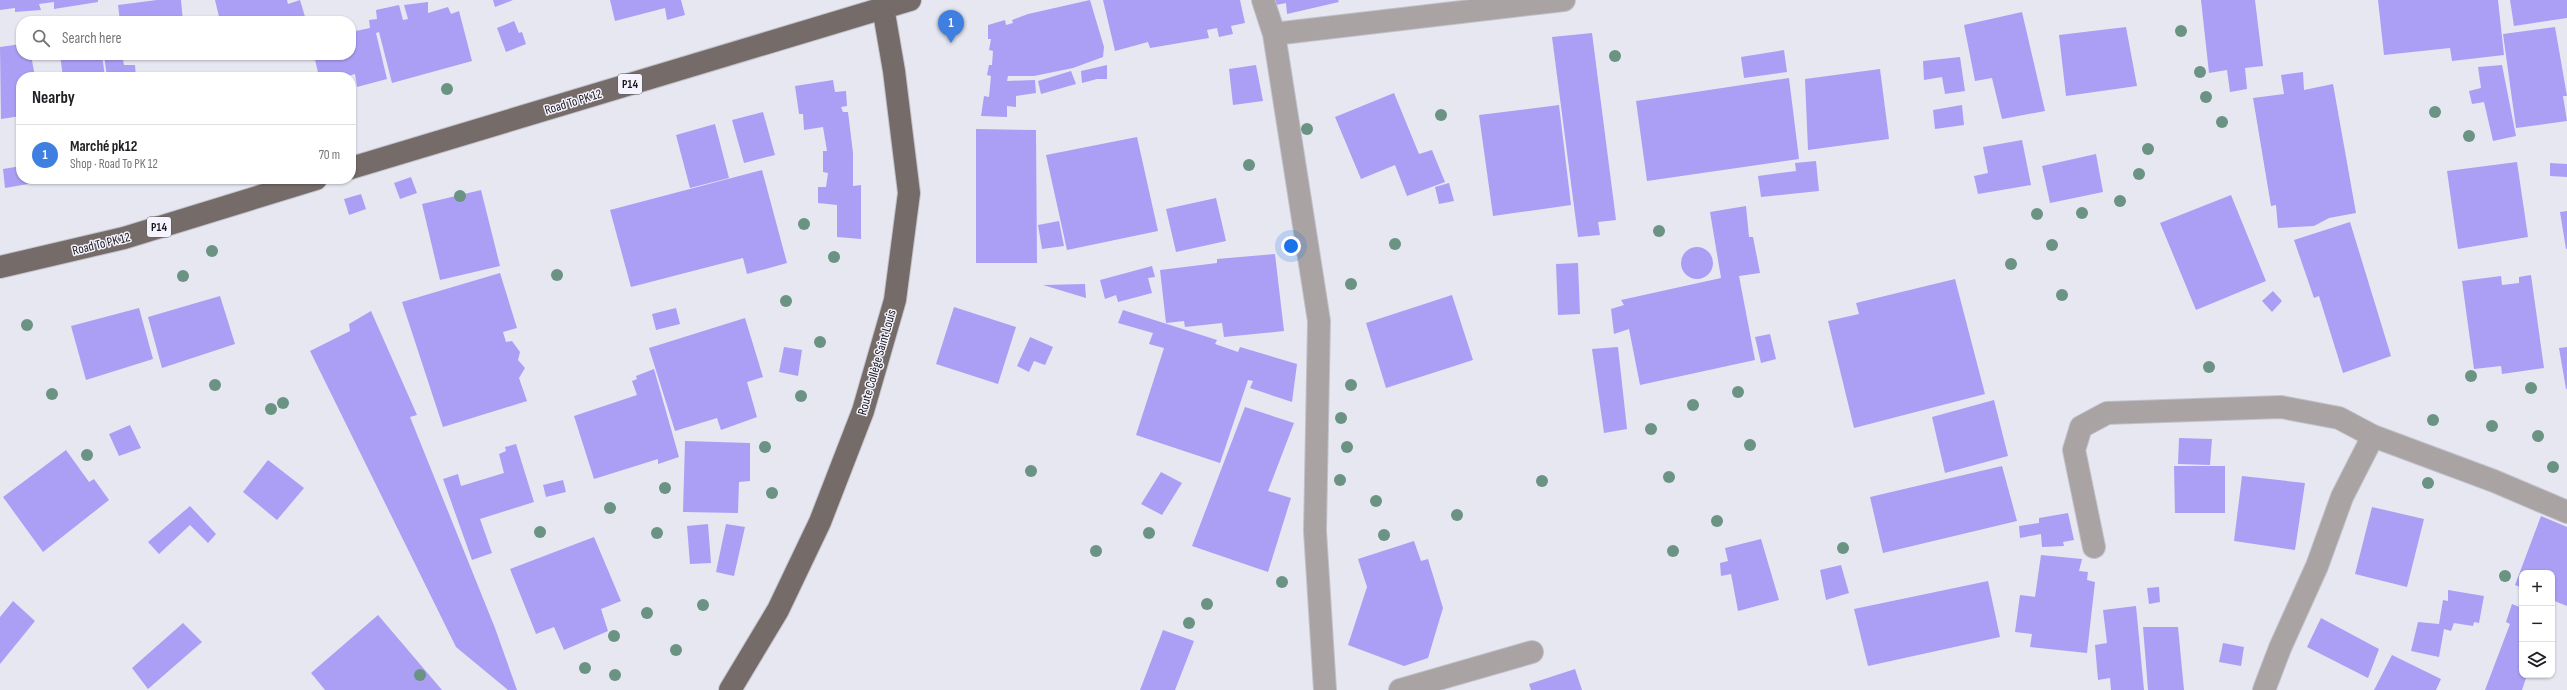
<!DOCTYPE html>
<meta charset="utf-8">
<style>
:root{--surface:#fff;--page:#f2f2f2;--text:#202124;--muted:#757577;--line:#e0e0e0;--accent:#1f87af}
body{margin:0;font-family:"Sofia Sans Condensed",sans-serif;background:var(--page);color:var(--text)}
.controls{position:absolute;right:12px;bottom:12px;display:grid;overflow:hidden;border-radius:8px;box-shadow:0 1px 3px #0004}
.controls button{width:36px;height:36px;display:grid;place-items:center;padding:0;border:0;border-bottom:1px solid var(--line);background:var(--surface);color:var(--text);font:20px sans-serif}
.you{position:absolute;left:1291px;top:246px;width:14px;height:14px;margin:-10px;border:3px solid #fff;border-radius:50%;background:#1a73e8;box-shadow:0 0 0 6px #1a73e833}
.badge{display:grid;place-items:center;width:26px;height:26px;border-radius:50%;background:var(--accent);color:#fff;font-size:13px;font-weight:700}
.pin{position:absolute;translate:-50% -33px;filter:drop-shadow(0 1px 2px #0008)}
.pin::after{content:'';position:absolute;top:21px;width:14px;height:12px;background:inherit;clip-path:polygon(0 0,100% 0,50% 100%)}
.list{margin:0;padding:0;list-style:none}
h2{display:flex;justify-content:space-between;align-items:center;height:52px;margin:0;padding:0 16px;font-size:17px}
h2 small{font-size:13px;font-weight:400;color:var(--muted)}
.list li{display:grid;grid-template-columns:26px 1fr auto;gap:12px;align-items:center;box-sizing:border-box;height:60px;padding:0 16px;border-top:1px solid var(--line)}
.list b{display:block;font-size:15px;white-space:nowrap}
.list p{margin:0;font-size:13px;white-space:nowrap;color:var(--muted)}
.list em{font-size:13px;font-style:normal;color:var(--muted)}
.icon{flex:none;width:22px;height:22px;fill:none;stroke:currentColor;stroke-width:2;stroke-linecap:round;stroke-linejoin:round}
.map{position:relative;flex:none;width:2567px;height:690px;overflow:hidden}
.search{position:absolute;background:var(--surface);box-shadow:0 1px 3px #0004;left:16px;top:16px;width:340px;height:44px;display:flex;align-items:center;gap:10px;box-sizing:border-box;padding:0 14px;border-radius:16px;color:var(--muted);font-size:15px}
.panel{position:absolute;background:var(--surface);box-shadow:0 1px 3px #0004;left:16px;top:72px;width:340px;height:112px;border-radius:16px}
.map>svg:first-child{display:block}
.building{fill:#aa9ff5}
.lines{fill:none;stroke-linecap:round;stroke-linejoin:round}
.minor-casing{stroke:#c2c2cb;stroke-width:24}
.major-casing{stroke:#c2c2cb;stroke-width:24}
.minor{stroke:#aaa3a3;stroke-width:22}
.major{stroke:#756b69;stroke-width:22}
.tree{fill:#6a9383}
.labels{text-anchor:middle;stroke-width:3;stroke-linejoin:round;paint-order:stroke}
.shield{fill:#f5f4fe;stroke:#5b5a60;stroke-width:1}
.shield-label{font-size:12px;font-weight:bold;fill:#19181c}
.street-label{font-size:13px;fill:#19181c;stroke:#f5f4fe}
</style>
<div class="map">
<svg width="2567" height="690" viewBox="0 0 2567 690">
<rect width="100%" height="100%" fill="#e7e7f2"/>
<path class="building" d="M0 0H98V2L54 9V2L39 4 41 10 15 12V8L0 10Z
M157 0H181L183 21H120L118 5Z
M215 0H287L288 4 300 0 306 20 220 21Z
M493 0H513L495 7Z
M610 0H681L685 15 667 20 665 8 615 21Z
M1090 0 1104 47 1103 57 1073 68 1034 76H1008L1007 81 1035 80 1036 93 1016 96V107L1007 106V117L981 116 984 96 989 97 991 76 987 75 989 65H992L993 51 989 50 991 39H988V25L1005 20 1006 25 1013 23 1012 20 1028 14Z
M1103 0H1240L1245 23 1231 26 1233 34 1219 37 1217 28 1207 30 1209 38 1150 48 1148 42 1115 51Z
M1275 0H1338L1339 2 1287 14 1286 3 1276 5Z
M2201 0H2255L2263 66 2245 68 2247 89 2230 92 2227 70 2209 73Z
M2378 0H2498L2504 55 2452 61 2450 48 2384 55Z
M2510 0H2567V18L2514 26Z
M428 2V13L448 7 451 14 459 11 472 61 392 83 379 32 376 33 387 79 357 87 355 74 345 77H319L314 55H351V32L370 28 369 20 377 19 376 10 399 5 403 20 408 19 404 5Z
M2022 12 2045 111 2002 119 1992 78 1975 81 1964 25Z
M514 21 519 33 522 32 526 44 506 52 497 28Z
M2126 27 2137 86 2066 96 2059 35Z
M2555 27 2567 96H2563L2567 121 2516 128 2503 34Z
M1592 33 1616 220 1598 222 1600 235 1578 237 1552 37Z
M21 44V55H31L35 77H21V116L1 119 0 47Z
M1784 50 1787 72 1744 78 1741 57Z
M60 55H102L105 77H63Z
M104 55H122L124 65H135L136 77H107Z
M1960 57 1965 91 1945 94 1942 77 1924 80 1923 61Z
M1107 65V79H1097L1082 83 1081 71Z
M1256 65 1263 101 1233 105 1229 69Z
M2502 65 2516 136 2493 141 2484 102 2472 104 2469 91 2481 88 2478 67Z
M1880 69 1889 139 1808 150 1805 79Z
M1071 71 1076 84 1041 94 1038 81Z
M2303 72 2304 90 2333 84 2356 213 2329 218 2314 226 2278 228 2276 205 2271 206 2253 98 2284 94 2281 75Z
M1789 78 1799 159 1647 181 1636 101Z
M833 80 835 92 846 91 847 106 841 107 843 112H848L853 153V186L861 185V239L837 237V205L818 203V187H826L828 173 823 172V151H827L823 127 804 130 803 114H799L795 86Z
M1394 93 1419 154 1432 150 1445 182 1407 196 1395 165 1361 179 1335 117Z
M1559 105 1571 205 1493 216 1479 115Z
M1962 105 1964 125 1935 129 1933 110Z
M763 112 775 155 744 163 732 120Z
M715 124 729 178 690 188 676 135Z
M976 129 1036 130 1037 263H976Z
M1137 137 1158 231 1067 250 1046 155Z
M2022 140 2031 185 1978 194 1974 176 1988 173 1983 147Z
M2096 154 2103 192 2050 203 2042 166Z
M1816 161 1819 191 1761 197 1758 176 1796 171 1795 163Z
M2517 162 2528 237 2458 249 2447 171Z
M2550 163 2567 164V177L2550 176Z
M21 166V179H34V183L5 188 3 169Z
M762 170 787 263 747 274 743 258 631 287 610 210Z
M411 177 417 193 400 199 394 183Z
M1449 183 1454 201 1439 204 1435 187Z
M481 190 500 266 440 280 422 204Z
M361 194 366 209 349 215 344 199Z
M2231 195 2266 281 2196 310 2160 223Z
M1216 198 1226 241 1176 252 1166 209Z
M1746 206 1749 237H1753L1760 273 1739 276 1755 360 1640 385 1629 329 1614 334 1611 309 1624 305 1621 300 1721 278 1710 212Z
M2567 211V249H2566L2560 212Z
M1059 221 1064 246 1042 249 1038 225Z
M2350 222 2391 356 2343 373 2319 296 2314 298 2294 240Z
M1681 263a16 16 0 1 1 32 0a16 16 0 1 1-32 0Z
M1275 254 1284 331 1224 337 1222 323 1185 327 1184 321 1166 323 1160 270 1217 263V259Z
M1578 263 1580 314 1558 315 1556 264Z
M1152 266 1155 277 1148 278 1152 293 1118 302 1116 295 1105 299 1100 280Z
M500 273 517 328 503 332 506 342 512 341 520 352 518 360 525 368 519 378 527 401 443 427 402 302Z
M2531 275 2544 368 2502 374 2501 366 2474 369 2462 281 2501 276 2502 285 2519 283V277Z
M1955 279 1985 394 1854 428 1828 321 1859 314 1856 303Z
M1085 284 1086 298 1043 285Z
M2273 291 2282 301 2272 312 2262 301Z
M1452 295 1473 360 1386 388 1366 323Z
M220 296 235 344 162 368 148 317Z
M954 307 1016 327 998 384 936 364Z
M139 308 153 359 86 380 71 326Z
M676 308 680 324 656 330 652 314Z
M1123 310 1217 340 1215 344 1238 352 1240 347 1297 364 1292 402 1250 388 1253 381 1248 380 1220 463 1136 435 1164 348 1149 344 1153 333 1118 323Z
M371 311 417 415 410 417 495 628 517 690H508L456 647 310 351 350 331 349 324Z
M745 318 763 377 747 382 757 417 721 430 717 418 675 431 649 348Z
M1770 334 1776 359 1761 363 1755 337Z
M1030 337 1053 347 1045 365 1034 361 1029 372 1017 366Z
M784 347 802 350 798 376 779 372Z
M1618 347 1627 429 1604 433 1592 349Z
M2567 347V389H2566L2559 348Z
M654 369 679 457 658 464V459L594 479 574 416 637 395 632 381 637 379 636 376Z
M1994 400 2008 456 1945 473 1932 417Z
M1245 407 1294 423 1268 491 1291 498 1268 572 1192 546Z
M130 425 141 448 119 456 109 434Z
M2179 438 2212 439 2210 465 2178 464Z
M685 441 750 443V481L739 482 738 513 683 512Z
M516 444 534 502 480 519 492 553 472 560 443 479 458 474 461 486 504 473 499 454 506 451 505 447Z
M66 450 89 482 94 479 109 500 43 552 3 497Z
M268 460 304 488 277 520 243 492Z
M2002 466 2017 521 1883 553 1870 497Z
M2174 466H2225V513H2175Z
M1161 472 1182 483 1162 515 1141 504Z
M2242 476 2305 483 2295 550 2234 541Z
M563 480 566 492 546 497 543 485Z
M190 506 216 534 208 543 190 525 159 554 148 542Z
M2372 507 2424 519 2407 587 2355 574Z
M2068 513 2074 540 2063 542 2064 546 2042 547 2041 534 2020 538 2019 526 2039 523V518Z
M2541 516 2567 527V606L2552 600V573H2522V588L2515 585Z
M708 524 711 563 690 564 687 526Z
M726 524 745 527 734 576 716 572Z
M594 537 621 601 601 609 608 631 564 650 554 627 536 634 510 569Z
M1761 539 1779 600 1738 611 1731 574 1721 576 1720 563 1728 561 1725 548Z
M1414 541 1421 561 1428 559 1443 608 1428 658 1404 666 1348 645 1367 587 1358 559Z
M2041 555 2082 559 2079 571 2088 572 2087 580 2095 582 2087 653 2030 647 2032 634 2015 632 2020 595 2035 597Z
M1841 565 1849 593 1826 600 1820 570Z
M1988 581 2000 637 1868 666 1854 609Z
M2159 587 2160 602 2149 604 2147 588Z
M2448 590 2484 596 2479 623 2474 622 2473 626 2454 623 2451 631 2444 629 2439 657 2411 651 2418 622 2439 624 2443 600 2448 601Z
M13 601 35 621 0 664V617Z
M2512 604 2522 608V675H2527L2522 690H2485L2510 624 2506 622Z
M2136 606 2144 690H2111L2110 678 2098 680 2095 645 2107 643 2103 610Z
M378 615 442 690H325L311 673Z
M2321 618 2379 649 2368 678 2307 647Z
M183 623 202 642 148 689 132 668Z
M2143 627H2178L2184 690H2148Z
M1163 630 1194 641 1175 690H1140Z
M2223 643 2244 647 2241 666 2219 662Z
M2392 655 2441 679 2436 690H2374Z
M1575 669 1582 690H1531L1529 684Z"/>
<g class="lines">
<g class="minor-casing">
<path id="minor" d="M1263 0 1274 34 1564 0
M1274 34 1319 321 1315 531 1325 690
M2094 547 2074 450 2081 427 2107 413 2281 407 2339 418 2373 436 2494 481 2567 512
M1400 690 1532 652
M2264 690 2280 648 2317 566 2342 497 2373 436"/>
</g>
<g class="major-casing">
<path id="major" d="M351 168 910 0
M0 267 124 238 316 179
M730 690 778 610 820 522 863 411 895 300 909 193 894 71 883 7"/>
</g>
<use href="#minor" class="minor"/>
<use href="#major" class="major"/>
</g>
<g class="tree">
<circle cx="2181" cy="31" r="6"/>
<circle cx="1615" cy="56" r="6"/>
<circle cx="2200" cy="72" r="6"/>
<circle cx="447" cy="89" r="6"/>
<circle cx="2206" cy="97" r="6"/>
<circle cx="2435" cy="112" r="6"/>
<circle cx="1441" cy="115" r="6"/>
<circle cx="2222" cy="122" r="6"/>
<circle cx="1307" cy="129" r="6"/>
<circle cx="2469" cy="136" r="6"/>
<circle cx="2148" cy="149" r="6"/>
<circle cx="1249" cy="165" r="6"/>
<circle cx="2139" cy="174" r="6"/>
<circle cx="460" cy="196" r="6"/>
<circle cx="2120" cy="201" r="6"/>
<circle cx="2082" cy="213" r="6"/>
<circle cx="2037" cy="214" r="6"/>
<circle cx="804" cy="224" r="6"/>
<circle cx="1659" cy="231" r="6"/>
<circle cx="1395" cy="244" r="6"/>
<circle cx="2052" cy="245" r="6"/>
<circle cx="212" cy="251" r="6"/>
<circle cx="834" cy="257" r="6"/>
<circle cx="2011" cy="264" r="6"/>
<circle cx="557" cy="275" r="6"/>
<circle cx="183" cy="276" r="6"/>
<circle cx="1351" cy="284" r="6"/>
<circle cx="2062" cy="295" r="6"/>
<circle cx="786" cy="301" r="6"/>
<circle cx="27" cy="325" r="6"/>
<circle cx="820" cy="342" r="6"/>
<circle cx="2209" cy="367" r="6"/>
<circle cx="2471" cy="376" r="6"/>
<circle cx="215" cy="385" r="6"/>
<circle cx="1351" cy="385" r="6"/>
<circle cx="2531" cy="388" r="6"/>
<circle cx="1738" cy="392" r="6"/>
<circle cx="52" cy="394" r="6"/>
<circle cx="801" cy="396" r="6"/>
<circle cx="283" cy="403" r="6"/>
<circle cx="1693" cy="405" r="6"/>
<circle cx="271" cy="409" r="6"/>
<circle cx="1341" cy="418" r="6"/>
<circle cx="2433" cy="420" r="6"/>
<circle cx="2492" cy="426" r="6"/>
<circle cx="1651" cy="429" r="6"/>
<circle cx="2538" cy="436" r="6"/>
<circle cx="1750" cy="445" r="6"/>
<circle cx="765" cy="447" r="6"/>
<circle cx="1347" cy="447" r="6"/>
<circle cx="87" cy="455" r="6"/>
<circle cx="2553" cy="467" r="6"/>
<circle cx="1031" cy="471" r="6"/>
<circle cx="1669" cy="477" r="6"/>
<circle cx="1340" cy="480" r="6"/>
<circle cx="1542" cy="481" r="6"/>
<circle cx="2428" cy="483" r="6"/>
<circle cx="665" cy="488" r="6"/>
<circle cx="772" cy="493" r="6"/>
<circle cx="1376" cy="501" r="6"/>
<circle cx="610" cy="508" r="6"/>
<circle cx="1457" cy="515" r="6"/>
<circle cx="1717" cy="521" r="6"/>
<circle cx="540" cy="532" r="6"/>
<circle cx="657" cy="533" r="6"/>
<circle cx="1149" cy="533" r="6"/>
<circle cx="1384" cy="535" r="6"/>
<circle cx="1843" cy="548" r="6"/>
<circle cx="1096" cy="551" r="6"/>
<circle cx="1673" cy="551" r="6"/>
<circle cx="2505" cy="576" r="6"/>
<circle cx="1282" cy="582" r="6"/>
<circle cx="1207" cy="604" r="6"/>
<circle cx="703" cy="605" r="6"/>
<circle cx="647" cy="613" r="6"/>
<circle cx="1189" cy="623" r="6"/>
<circle cx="614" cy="636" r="6"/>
<circle cx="676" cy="650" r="6"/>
<circle cx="585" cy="668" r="6"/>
<circle cx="420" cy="675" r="6"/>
<circle cx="615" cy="675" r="6"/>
</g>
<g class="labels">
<g class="shield">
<rect x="618" y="74" width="24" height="20" rx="3"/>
<rect x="147" y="217" width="24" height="20" rx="3"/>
</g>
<g class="shield-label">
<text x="630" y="88">P14</text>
<text x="159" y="231">P14</text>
</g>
<g class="street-label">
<text transform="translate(573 101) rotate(-17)" y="5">Road To PK 12</text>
<text transform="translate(101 243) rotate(-14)" y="5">Road To PK 12</text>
<text transform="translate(876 362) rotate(-74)" y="5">Route Collège Saint Louis</text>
</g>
</g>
</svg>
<div class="controls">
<button>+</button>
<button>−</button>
<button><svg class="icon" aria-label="layers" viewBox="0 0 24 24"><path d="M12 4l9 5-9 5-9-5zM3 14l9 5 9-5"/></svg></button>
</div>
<div class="you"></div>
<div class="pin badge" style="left:951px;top:43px;background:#3f7fe0">1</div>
<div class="search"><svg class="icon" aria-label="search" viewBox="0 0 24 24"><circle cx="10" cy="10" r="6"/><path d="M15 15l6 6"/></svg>Search here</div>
<section class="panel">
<h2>Nearby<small></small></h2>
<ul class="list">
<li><span class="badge" style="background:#3f7fe0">1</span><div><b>Marché pk12</b><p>Shop · Road To PK 12</p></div><em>70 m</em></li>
</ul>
</section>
</div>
